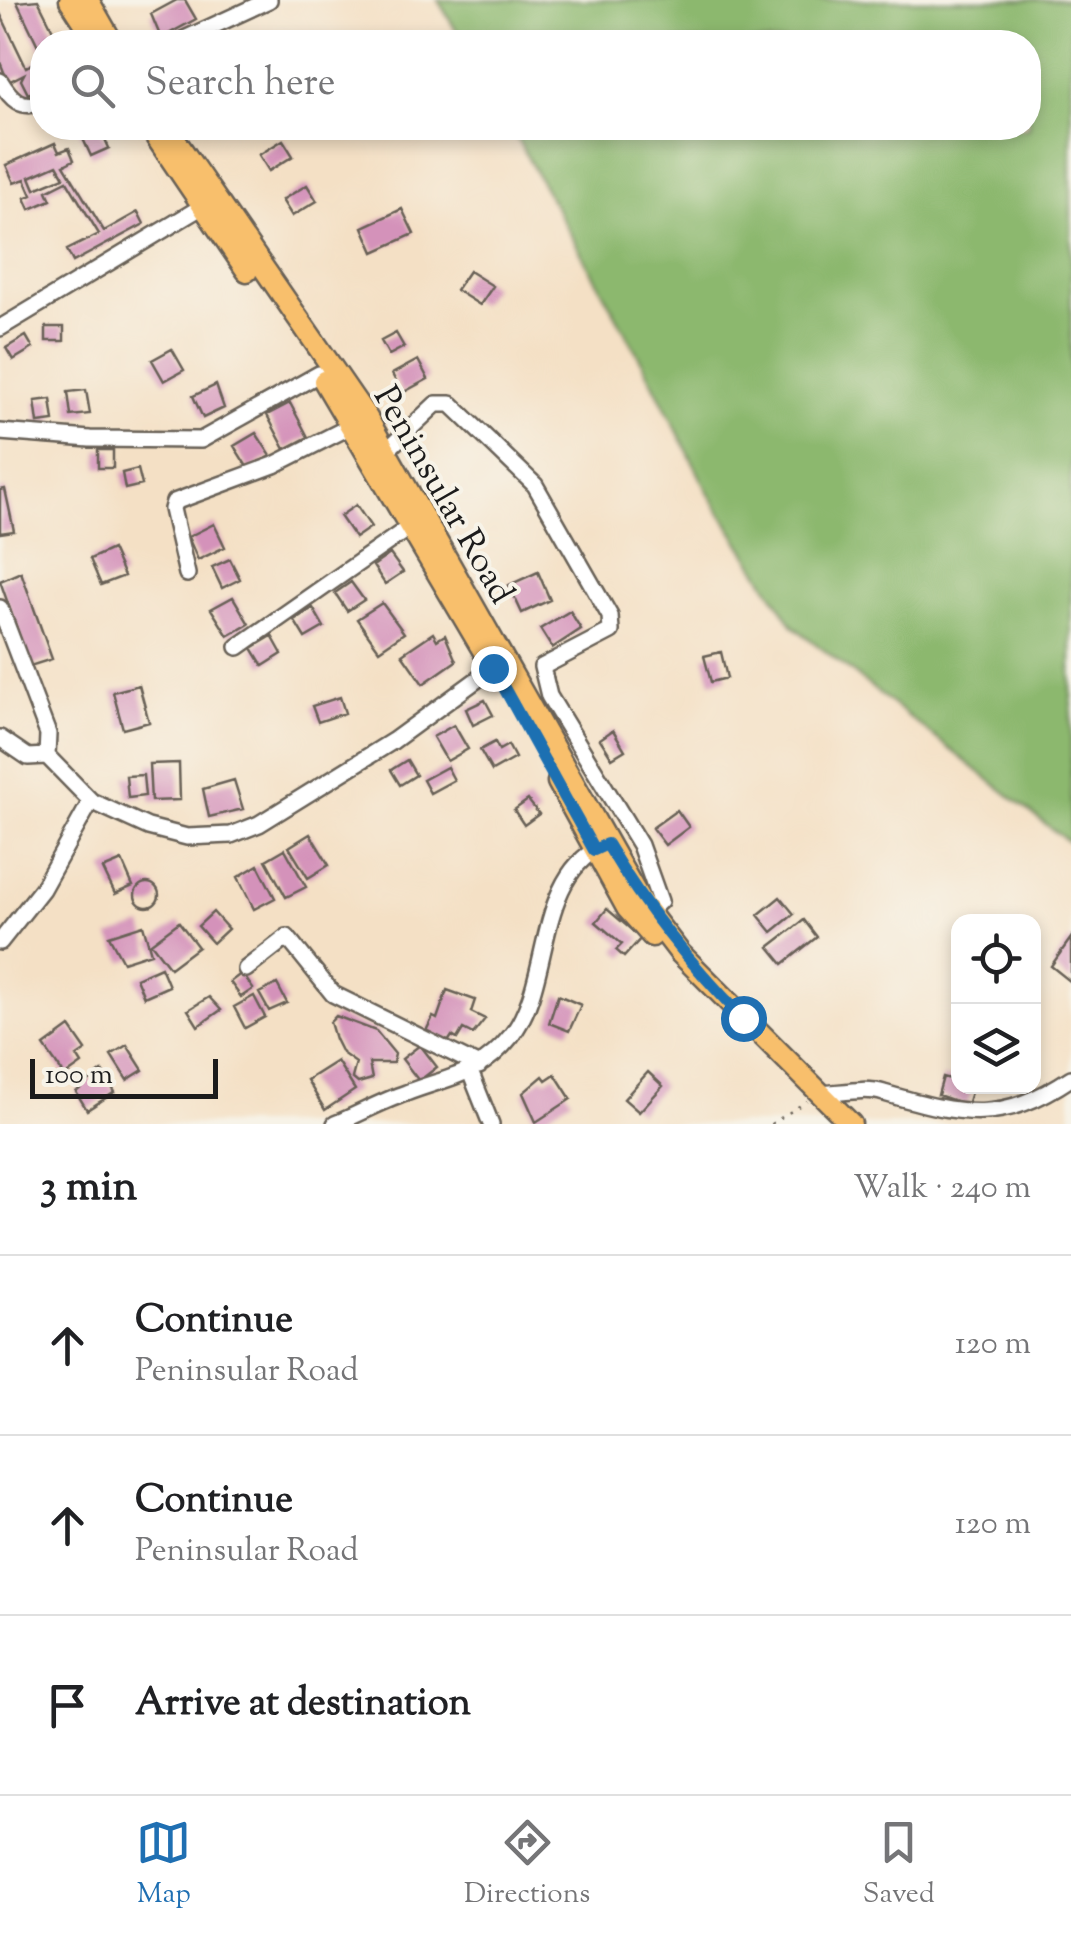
<!DOCTYPE html>
<meta charset="utf-8">
<style>
:root{--surface:#fff;--page:#f6f6f6;--text:#202124;--muted:#757577;--line:#e0e0e0;--accent:#1f6fb2}
body{margin:0;font-family:"Sorts Mill Goudy",serif;background:var(--page);color:var(--text)}
.controls{position:absolute;right:30px;bottom:30px;display:grid;overflow:hidden;border-radius:20px;box-shadow:0 5px 15px #0003}
.controls button{width:90px;height:90px;display:grid;place-items:center;padding:0;border:0;border-bottom:2px solid var(--line);background:var(--surface);color:var(--text);font:50px sans-serif}
.scale{position:absolute;left:30px;bottom:25px;width:188px;box-sizing:border-box;padding-left:10px;border:5px solid #1c1c1c;border-top:0;font-size:28px;line-height:35px;white-space:nowrap;color:#1c1c1c;-webkit-text-stroke:8px #f7f3e8;paint-order:stroke}
.stop{position:absolute;width:30px;height:30px;margin:-22px;border:8px solid #1f6fb2;border-radius:50%;background:#fff}
.stop.end{background:#1f6fb2;border-color:#fff;box-shadow:0 2px 10px #0008}
.list{margin:0;padding:0;list-style:none}
h2{display:flex;justify-content:space-between;align-items:center;height:130px;margin:0;padding:0 40px;font-size:42px}
h2 small{font-size:32px;font-weight:400;color:var(--muted)}
.list li{display:grid;grid-template-columns:65px 1fr auto;gap:30px;align-items:center;box-sizing:border-box;height:180px;padding:0 40px;border-top:2px solid var(--line)}
.list b{display:block;font-size:38px;white-space:nowrap}
.list p{margin:0;font-size:32px;white-space:nowrap;color:var(--muted)}
.list em{font-size:32px;font-style:normal;color:var(--muted)}
.icon{flex:none;width:55px;height:55px;fill:none;stroke:currentColor;stroke-width:2;stroke-linecap:round;stroke-linejoin:round}
.map{position:relative;flex:none;width:1071px;height:1124px;overflow:hidden}
.search{position:absolute;background:var(--surface);box-shadow:0 5px 15px #0003;left:30px;right:30px;top:30px;height:110px;display:flex;align-items:center;gap:25px;box-sizing:border-box;padding:0 35px;border-radius:40px;color:var(--muted);font-size:38px}
.sheet{height:670px;background:var(--surface)}
nav{display:flex;justify-content:space-around;align-items:center;box-sizing:border-box;height:140px;border-top:2px solid var(--line);background:var(--surface);font-size:28px;color:var(--muted)}
nav a{display:grid;justify-items:center;gap:5px}
nav .on{color:var(--accent)}
.map>svg:first-child{display:block}
.forest{fill:#8cb86e;stroke:#546a45;stroke-width:2.5}
.building{fill:#d492ba;fill-rule:evenodd}
.lines{fill:none;stroke-linecap:round;stroke-linejoin:round}
.minor-casing{stroke:#686157;stroke-width:20}
.major-casing{stroke:#686157;stroke-width:25}
.path{stroke:#686157;stroke-width:2.5;stroke-dasharray:2.5 8;stroke-linecap:butt}
.minor{stroke:#fff;stroke-width:15}
.major{stroke:#f8bf6c;stroke-width:20}
.route{stroke:#1f6fb2;stroke-width:12}
.labels{text-anchor:middle;stroke-width:8;stroke-linejoin:round;paint-order:stroke}
.street-label{font-size:35px;fill:#1c1c1c;stroke:#f7f3e8}
</style>
<div class="map">
<svg width="1071" height="1124" viewBox="0 0 1071 1124">
<rect width="100%" height="100%" fill="#f7f3e8"/>
<filter id="ink" filterUnits="userSpaceOnUse"><feTurbulence type="fractalNoise" baseFrequency=".01" numOctaves="2"/><feDisplacementMap in="SourceGraphic" scale="20" xChannelSelector="R" yChannelSelector="G"/><feConvolveMatrix kernelMatrix="1 2 1 2 8 2 1 2 1" color-interpolation-filters="sRGB"/></filter>
<filter id="wash" filterUnits="userSpaceOnUse"><feTurbulence type="fractalNoise" baseFrequency=".0048" numOctaves="4" result="noise"/><feDisplacementMap in="SourceGraphic" scale="40" xChannelSelector="R" yChannelSelector="G"/><feGaussianBlur stdDeviation="2.25" result="paint"/><feColorMatrix in="noise" values="0 0 0 0 0 0 0 0 0 0 0 0 0 0 0 0 0 1.4 0 .05"/><feComposite in="paint" operator="in"/></filter>
<g filter="url(#wash)">
<rect width="100%" height="100%" fill="#f4e0c5"/>
<path class="forest" d="M438 0H1071V844L793 626 710 496 646 369 511 128H1028V42H463Z"/>
<g id="blocks">
<path class="building" d="M38 0 59 42H42V54L17 2Z
M177 0H185L196 19 161 38 151 14Z
M0 13 26 67 42 59V87L28 94 21 80 24 74 8 82 0 62Z
M78 128H100L109 148 91 156Z
M283 140 293 156 269 171 259 155Z
M55 143 59 152 69 148 74 160 64 165 104 231 138 212 144 224 73 262 67 250 99 234 67 181 47 191 51 200 30 209 25 198 32 195 25 179 14 183 6 165ZM57 165 64 177 35 189 30 177Z
M307 185 317 201 292 216 282 200Z
M402 209 414 234 374 252 363 227Z
M469 271 493 286 480 305 456 290Z
M46 327H64V341H46Z
M396 333 404 347 389 355 381 341Z
M26 336 33 348 13 360 6 348Z
M172 349 184 370 164 381 152 360Z
M418 360 428 379 402 393 392 374Z
M216 385 224 408 203 418 193 396Z
M86 390 90 414 71 416 68 392Z
M51 399 54 421 38 423 35 401Z
M290 403 308 437 285 449 267 415Z
M256 433 271 456 249 470 234 446Z
M98 450H113V468H98Z
M138 469 142 485 125 489 122 473Z
M5 489 14 531 0 533V490Z
M356 505 371 527 355 538 340 516Z
M214 524 225 547 198 560 188 537Z
M112 549 124 576 101 585 90 559Z
M390 554 403 572 385 584 373 566Z
M230 559 240 579 222 588 212 567Z
M21 572 52 659 30 666 0 581Z
M538 572 550 600 522 613 509 585Z
M351 582 364 600 347 611 335 593Z
M233 597 249 624 228 636 211 609Z
M382 603 404 633 379 650 357 619Z
M313 608 324 627 305 638 294 620Z
M570 611 581 629 552 648 540 629Z
M433 633 437 640 445 635 456 661 423 684 402 654Z
M272 636 282 654 263 666 252 648Z
M721 652 727 678 711 682 704 656Z
M139 685 149 722 123 729 113 692Z
M340 697 345 713 318 722 312 706Z
M485 700 493 715 473 725 466 709Z
M454 725 468 749 447 761 433 737Z
M613 730 625 750 612 758 600 739Z
M495 742 499 750 508 745 515 758 492 771 480 750Z
M407 760 416 775 400 785 391 770Z
M179 763 180 800 151 801 149 764Z
M447 767 454 780 430 793 423 780Z
M143 775 145 796 128 798 126 776Z
M234 780 243 809 209 817 203 789Z
M528 800 539 814 524 825 514 810Z
M677 810 689 827 665 845 652 828Z
M310 834 329 865 308 878 289 847Z
M285 849 306 887 286 897 266 860Z
M122 861 133 886 115 894 103 869Z
M258 865 275 898 254 909 238 877Z
M135 895a12 12 0 1 1 24 0a12 12 0 1 1-24 0Z
M780 897 794 914 772 932 758 915Z
M607 909 641 938 624 957 616 950 622 944 596 922Z
M213 912 228 929 213 943 198 926Z
M804 920 817 937 783 964 769 947Z
M179 922 198 947 170 968 151 943Z
M143 925 151 953 123 962 109 936Z
M1071 938V982L1051 966Z
M161 967 169 986 144 997 136 978Z
M242 973 253 989 241 997 230 982Z
M277 984 287 1003 269 1011 259 993Z
M447 990 475 1000 471 1012 485 1019 473 1034 463 1029 457 1039 452 1036 448 1042 426 1031 433 1017 437 1019Z
M558 995 581 1005 569 1031 549 1023Z
M254 996 265 1017 245 1028 234 1007Z
M209 997 221 1010 198 1026 188 1010Z
M336 1016 376 1031 395 1054 393 1063H369L372 1079 358 1083 352 1078 356 1063 342 1053 335 1039 330 1022Z
M70 1027 86 1050 77 1056 82 1064 65 1076 44 1046Z
M127 1045 143 1070 127 1080 111 1055Z
M420 1045 437 1067 419 1081 402 1059Z
M337 1061 355 1090 325 1110 307 1080Z
M102 1071 115 1092 87 1110 76 1092Z
M648 1072 663 1086 639 1112 624 1099Z
M555 1074 571 1099 536 1122 523 1093 543 1076 546 1080Z
M943 1077 958 1081V1086H973L967 1105 938 1095Z"/>
</g>
</g>
<g filter="url(#ink)">
<use href="#blocks" fill-opacity="0" stroke="#686157" stroke-width="2.5"/>
<g class="lines">
<g class="minor-casing">
<path id="minor" d="M178 42 269 0
M0 81C11 99 21 110 42 102
M0 328 203 206
M0 432 90 439 201 440 319 374
M386 451 436 404H451L535 485 610 616 611 631 542 667 549 696 640 845 660 901 649 911
M187 574 172 509 174 502 274 465 359 422
M0 608 48 734 47 756
M238 647 411 526
M0 738 28 757 47 756
M47 756 91 801 148 827 187 837 231 835 259 824 393 741 493 668
M0 942 42 889 91 801
M246 969 287 937 333 994 479 1066
M471 1074 491 1124
M821 1094C841 1093 865 1087 884 1093 964 1116 1002 1124 1071 1078
M335 1124C359 1114 382 1101 406 1093 450 1076 479 1076 511 1036 553 983 534 879 602 846"/>
</g>
<g class="major-casing">
<path id="major" d="M70 0 97 42
M88 0 112 42
M150 128 247 271
M167 128 367 418 641 902 680 953 851 1124
M324 381 487 657
M558 782 627 908 652 936"/>
</g>
<path class="path" d="M771 1124 807 1101"/>
<use href="#minor" class="minor"/>
<use href="#major" class="major"/>
</g>
</g>
<g class="lines" filter="url(#ink)">
<path class="route" d="M493 668 594 850 607 844C646 910 690 963 743 1018"/>
</g>
<g class="labels">
<g class="street-label">
<text transform="translate(445 494) rotate(60)" y="12">Peninsular Road</text>
</g>
</g>
</svg>
<div class="controls">
<button><svg class="icon" aria-label="locate" viewBox="0 0 24 24"><circle cx="12" cy="12" r="6"/><path d="M12 2v4M12 18v4M2 12h4M18 12h4"/></svg></button>
<button><svg class="icon" aria-label="layers" viewBox="0 0 24 24"><path d="M12 4l9 5-9 5-9-5zM3 14l9 5 9-5"/></svg></button>
</div>
<div class="scale">100 m</div>
<div class="stop" style="left:743px;top:1018px"></div>
<div class="stop end" style="left:493px;top:668px"></div>
<div class="search"><svg class="icon" aria-label="search" viewBox="0 0 24 24"><circle cx="10" cy="10" r="6"/><path d="M15 15l6 6"/></svg>Search here</div>
</div>
<section class="sheet">
<h2>3 min<small>Walk · 240 m</small></h2>
<ul class="list">
<li><svg class="icon" aria-label="ahead" viewBox="0 0 24 24"><path d="M12 20V5M6 11l6-6 6 6"/></svg><div><b>Continue</b><p>Peninsular Road</p></div><em>120 m</em></li>
<li><svg class="icon" aria-label="ahead" viewBox="0 0 24 24"><path d="M12 20V5M6 11l6-6 6 6"/></svg><div><b>Continue</b><p>Peninsular Road</p></div><em>120 m</em></li>
<li><svg class="icon" aria-label="arrive" viewBox="0 0 24 24"><path d="M6 21V4h12l-3 4 3 4H6"/></svg><div><b>Arrive at destination</b></div></li>
</ul>
</section>
<nav>
<a class="on"><svg class="icon" aria-label="map" viewBox="0 0 24 24"><path d="M3 6l6-2 6 2 6-2v14l-6 2-6-2-6 2zM9 4v14M15 6v14"/></svg>Map</a>
<a><svg class="icon" aria-label="directions" viewBox="0 0 24 24"><path d="M12 3l9 9-9 9-9-9zM9 14v-3h6M13 9l2 2-2 2"/></svg>Directions</a>
<a><svg class="icon" aria-label="saved" viewBox="0 0 24 24"><path d="M7 4h10v16l-5-4-5 4z"/></svg>Saved</a>
</nav>
